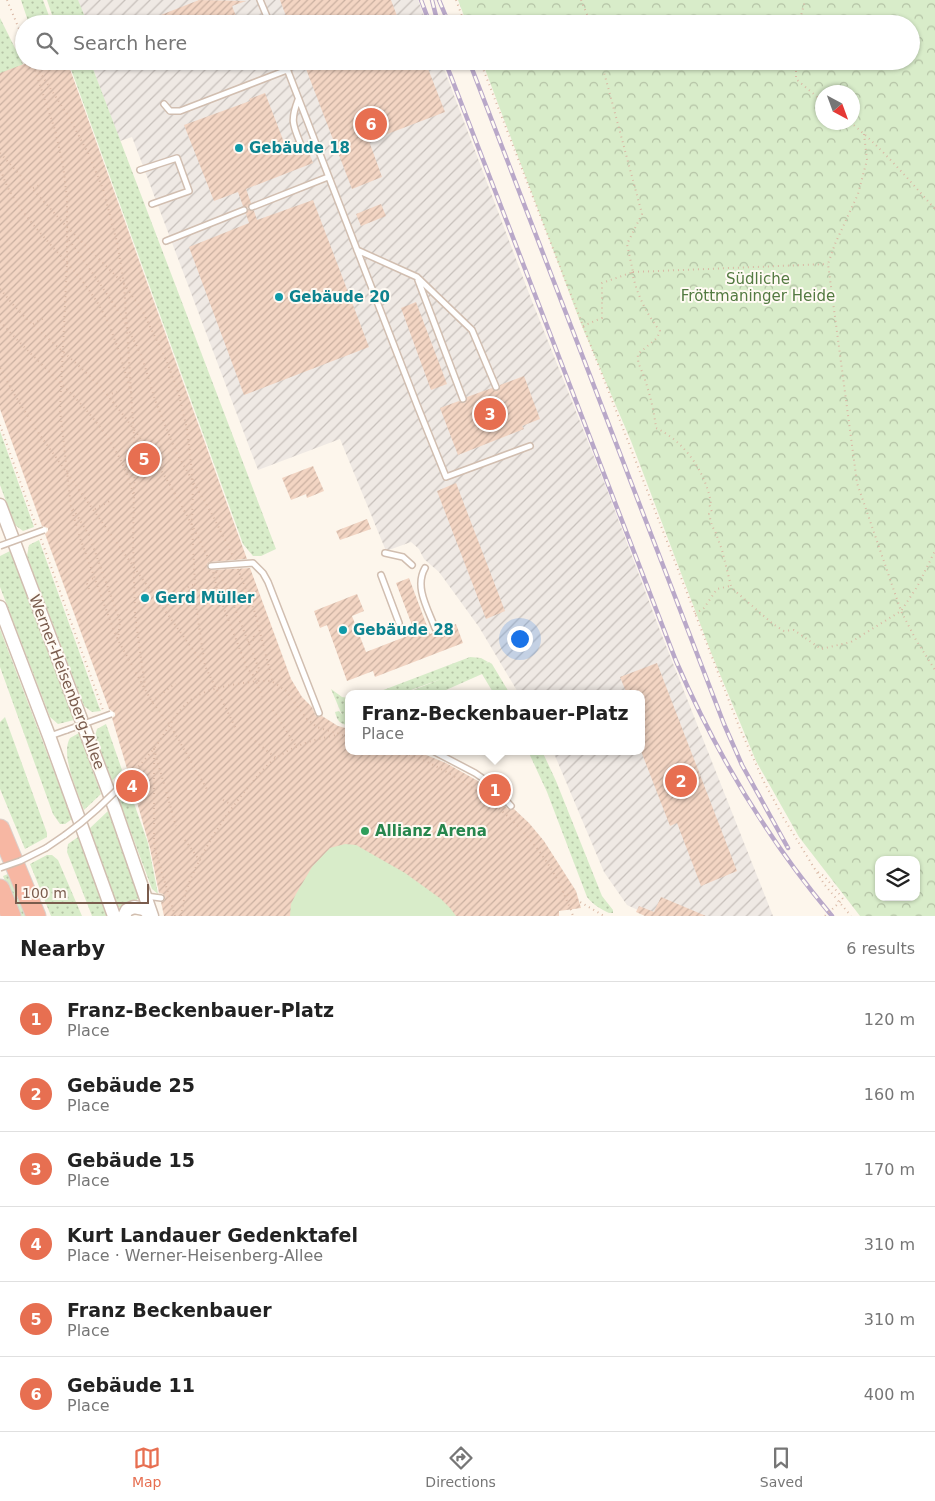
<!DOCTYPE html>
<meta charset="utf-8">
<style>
:root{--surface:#fff;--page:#f6f6f6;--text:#222;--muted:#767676;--line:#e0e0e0;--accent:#e76f51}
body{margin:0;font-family:"DejaVu Sans",sans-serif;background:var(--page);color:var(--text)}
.controls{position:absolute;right:15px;bottom:15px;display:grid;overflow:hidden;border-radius:10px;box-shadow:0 1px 4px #0004}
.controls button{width:45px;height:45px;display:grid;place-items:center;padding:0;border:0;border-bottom:1px solid var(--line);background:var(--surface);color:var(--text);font:25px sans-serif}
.compass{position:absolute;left:815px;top:85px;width:45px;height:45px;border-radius:50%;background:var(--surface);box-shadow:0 1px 4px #0004;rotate:139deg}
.scale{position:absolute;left:15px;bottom:12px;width:134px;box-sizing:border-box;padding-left:5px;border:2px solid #7a5c4d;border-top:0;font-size:14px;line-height:18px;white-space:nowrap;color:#7a5c4d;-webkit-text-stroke:4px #fffaf3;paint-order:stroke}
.you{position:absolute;left:519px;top:638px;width:18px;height:18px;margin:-12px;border:4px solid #fff;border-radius:50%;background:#1a73e8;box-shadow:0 0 0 8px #1a73e833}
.badge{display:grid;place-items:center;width:32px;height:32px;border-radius:50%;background:var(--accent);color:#fff;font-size:16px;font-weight:700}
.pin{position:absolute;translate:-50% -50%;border:2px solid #fff;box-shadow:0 1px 5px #0006}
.popup{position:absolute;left:345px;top:690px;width:300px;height:65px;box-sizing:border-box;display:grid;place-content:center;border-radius:10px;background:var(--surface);filter:drop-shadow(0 1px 4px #0005);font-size:16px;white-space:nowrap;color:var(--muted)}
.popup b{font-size:19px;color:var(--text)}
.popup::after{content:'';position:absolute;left:50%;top:100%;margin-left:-10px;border:10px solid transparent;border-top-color:var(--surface)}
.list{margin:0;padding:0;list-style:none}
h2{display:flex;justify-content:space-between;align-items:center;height:65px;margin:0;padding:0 20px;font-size:21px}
h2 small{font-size:16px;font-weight:400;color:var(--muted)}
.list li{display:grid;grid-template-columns:32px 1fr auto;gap:15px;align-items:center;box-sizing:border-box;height:75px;padding:0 20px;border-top:1px solid var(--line)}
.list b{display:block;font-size:19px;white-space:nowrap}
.list p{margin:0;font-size:16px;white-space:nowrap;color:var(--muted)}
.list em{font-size:16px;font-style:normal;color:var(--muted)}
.icon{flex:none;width:28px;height:28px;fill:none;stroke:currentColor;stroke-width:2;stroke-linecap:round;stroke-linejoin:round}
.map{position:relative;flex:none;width:935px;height:916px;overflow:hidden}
.search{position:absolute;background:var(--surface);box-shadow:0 1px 4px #0004;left:15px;right:15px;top:15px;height:55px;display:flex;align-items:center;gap:12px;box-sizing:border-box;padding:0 18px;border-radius:28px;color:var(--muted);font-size:19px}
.sheet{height:515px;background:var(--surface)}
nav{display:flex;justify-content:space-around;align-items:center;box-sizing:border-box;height:70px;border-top:1px solid var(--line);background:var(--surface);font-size:14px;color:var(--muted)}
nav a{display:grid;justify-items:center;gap:2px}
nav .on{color:var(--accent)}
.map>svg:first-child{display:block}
.industrial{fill:url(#industrial-furrows)}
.grass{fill:url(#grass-dots)}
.forest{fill:url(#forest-crowns);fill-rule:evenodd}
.pitch{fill:#d8ecc9}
.building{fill:url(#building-hatch)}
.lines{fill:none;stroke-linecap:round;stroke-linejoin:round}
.service-casing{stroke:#d1beb0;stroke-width:8}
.tertiary-casing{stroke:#d1beb0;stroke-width:15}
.motorway-casing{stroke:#dad1cd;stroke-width:21}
.path{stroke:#d9b8a5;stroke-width:2;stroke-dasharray:1 4;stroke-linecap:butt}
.service{stroke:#fff;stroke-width:5}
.tertiary{stroke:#fff;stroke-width:12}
.motorway{stroke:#f7b7a3;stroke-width:19}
.rail-casing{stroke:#b9a8c9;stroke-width:4.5}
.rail{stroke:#fffaf3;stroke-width:2.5;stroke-dasharray:8;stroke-linecap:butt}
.service-bridge-casing{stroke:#d1beb0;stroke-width:8;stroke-linecap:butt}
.path-bridge{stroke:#d9b8a5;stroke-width:2;stroke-dasharray:1 4;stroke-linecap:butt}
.service-bridge{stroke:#fff;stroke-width:5}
.culture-dot{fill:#0f9aa8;stroke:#fffaf3;stroke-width:2}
.leisure-dot{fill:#2e9e5b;stroke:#fffaf3;stroke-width:2}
.labels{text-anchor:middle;stroke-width:4;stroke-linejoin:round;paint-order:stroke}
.culture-label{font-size:15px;font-weight:bold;fill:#0d838f;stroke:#fffaf3;text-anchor:start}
.park-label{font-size:15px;fill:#537a41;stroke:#fffaf3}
.street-label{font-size:15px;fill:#7a5c4d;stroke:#fffaf3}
.leisure-label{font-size:15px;font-weight:bold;fill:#27864d;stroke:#fffaf3;text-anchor:start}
</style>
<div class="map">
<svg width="935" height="916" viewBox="0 0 935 916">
<defs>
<pattern id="industrial-furrows" width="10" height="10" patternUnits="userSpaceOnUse" patternTransform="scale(1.25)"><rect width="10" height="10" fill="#efe9e4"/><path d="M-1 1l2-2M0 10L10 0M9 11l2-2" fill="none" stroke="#c7c0bb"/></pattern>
<pattern id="grass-dots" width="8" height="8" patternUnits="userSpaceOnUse" patternTransform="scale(1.25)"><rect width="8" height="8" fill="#d8ecc9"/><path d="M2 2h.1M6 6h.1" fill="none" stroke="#b4c2a5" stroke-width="1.8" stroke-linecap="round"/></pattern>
<pattern id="forest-crowns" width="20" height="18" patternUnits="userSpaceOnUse" patternTransform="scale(1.25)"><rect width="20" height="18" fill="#d8ecc9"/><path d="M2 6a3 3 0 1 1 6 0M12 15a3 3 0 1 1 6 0" fill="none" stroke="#b4c2a5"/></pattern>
<pattern id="building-hatch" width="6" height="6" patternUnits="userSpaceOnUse" patternTransform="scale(1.25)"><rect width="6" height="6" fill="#f3d5c3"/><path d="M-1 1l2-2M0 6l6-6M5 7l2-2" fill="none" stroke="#cab0a1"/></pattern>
</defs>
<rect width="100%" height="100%" fill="#fdf6ec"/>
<path class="industrial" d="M66 0H418L427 24H75Z
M90 61H441L530 296 606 487 659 628 773 916H651L627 905 604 872 553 751H641V694H519L479 627 439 572 424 559 419 549 411 542 386 551 340 439 258 470 132 137 120 141Z"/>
<path class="grass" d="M21 0H43L52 24H29Z
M47 0H78L87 22 86 24H55Z
M0 18 23 64 0 81Z
M68 61H90L276 549 261 556H253L243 544Z
M0 431 34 527 23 531 15 525 0 485Z
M39 540 99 707 101 711 92 712 84 706 27 556 29 545Z
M10 551 74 720 58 724 50 717 0 587V556Z
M0 629 72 819 65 824H60L53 814 0 667Z
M470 657 481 658 488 662 484 664 489 662 492 664 510 694H494L482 674 437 694H403L444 678 400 694H373Z
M331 689 342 697 349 698V725C340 725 337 720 335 712L339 711 342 715Z
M5 717 47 833V837L25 849 0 789V722Z
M106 724 122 770 112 781 95 736 97 729Z
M79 733 101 794 84 810C78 793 60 755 70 738Z
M528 751H542L556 781 602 896 613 910V913H609C601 909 593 905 587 897L547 792Z
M129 789 148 843 158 894 152 889 119 800Z
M108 811 139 896C136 904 129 906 120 908L116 906 89 829Z
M78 837 108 916H92L67 852 68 844Z
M47 855H52L58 860 82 916H51L30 864Z
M8 874 26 916H20L3 876Z"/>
<path class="forest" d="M458 0H935V916H860L799 837 756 761 712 655 631 441 581 324 482 61H911V24H467ZM852 92V122H822V92ZM879 860H916V897H879Z"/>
<path class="pitch" d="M349 751 558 916H191Z"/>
<path class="building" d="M199 0 246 1 232 6 239 24H193L192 21 185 24H138Z
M280 0H391L400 24H289Z
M32 61H67L247 559 210 562 207 564V568L211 570 250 568 291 679 302 697 312 707 316 716 319 717 322 716 338 726 349 729V751H416L446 763 478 781 489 789 508 809H514L529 823 544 841 576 891 581 908 559 911V916H456L450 908 441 899 405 873 356 845 345 844 330 848 312 867 296 894 291 904 290 916H164L161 902 164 901 165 897 163 894 159 893 150 848 131 781 134 775 133 773 128 772 112 718 115 716V713L109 709 45 534 48 531V528L42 526 0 409V73Z
M303 61H425L445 112 369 141 382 177 352 189Z
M265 93 287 150 297 146 302 149 306 144 313 163 246 189 251 203 248 208 243 206 238 192 214 201 184 125 250 101 249 99Z
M313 200 369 347 244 395 189 247 249 223 246 214 248 209 254 211 257 220Z
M381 204 386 216 361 226 356 214Z
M416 302 447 384 431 390 401 308Z
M524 376 540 419 522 426 524 429 458 455 440 408 459 401 462 403H465L467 397 492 388 497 391 500 389V385Z
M313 466 324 491 307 498 306 494 291 500 282 478Z
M456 483 505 611 486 619 437 491Z
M367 519 371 529 340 540 336 531Z
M409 578 430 634 456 624 463 643 375 677 373 671 347 681 327 625 320 628 314 611 357 594 364 611 352 616 366 652 415 633 396 583Z
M657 663 737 871 701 886 677 823 670 826 641 751V740L644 739 641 731V694H627L620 677Z
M661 897 706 916H645L636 912 639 906 654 912Z"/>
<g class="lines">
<g class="service-casing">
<path id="service" d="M260 0 270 24
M284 61 417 405 446 477 530 446
M298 100C290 121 293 125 301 145
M164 104 170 111H180L287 70
M140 170 177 158 189 191 152 204
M252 207 328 177
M166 241 244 210
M357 250 417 277 472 330 496 387
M418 280 463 399
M385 553 403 557 412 565
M211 566 253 563 263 573 268 582 319 713
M425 568C414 587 428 609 435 628
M381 575 399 623
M50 736 67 730
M433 751 475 773 491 784 511 806
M46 848 65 835
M146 896 161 898"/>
</g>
<g class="tertiary-casing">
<path id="tertiary" d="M0 505 115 809 152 916
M0 607 49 736 114 916
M124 916 127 910 134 907 144 909 151 916"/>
</g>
<g class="motorway-casing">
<path id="motorway" d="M0 829 36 916
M0 889 11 916"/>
</g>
<path class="path" d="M7 0 24 41
M456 0 465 24
M581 0 591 24
M799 24 805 0
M32 61 55 130 63 165 67 199V263L60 410 71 507 80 538 111 623 118 640 152 702 170 725 208 791
M480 61 740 729 764 782 783 817 824 884 851 916
M796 61V79L822 101
M34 63 70 119 89 155 103 189 117 242 124 284 135 452 133 539 135 615 145 687
M850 122C882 148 908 179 935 209
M864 134 867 160 858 194 835 244 828 264 857 483 901 611 916 640 935 670
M0 153 66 226 124 284 143 312 167 362 179 395 187 429 193 481 192 524 196 606 205 666 236 729
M0 165C8 210 68 257 93 296 113 325 121 359 131 392
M33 188 42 184
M69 240 96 278 123 318 142 357 155 400 176 452 213 516 234 558
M632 272C637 295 646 313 660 331L657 338 638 354C637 363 641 368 644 377 650 394 654 411 656 428 685 442 705 471 711 503L709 504 712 512 709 514 712 526 715 531 722 550 731 586 734 590 773 624 784 631 794 630 821 649 851 642 901 611 917 587 935 551
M633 272 828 264
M0 289C7 297 13 305 20 312 48 341 82 365 108 396 149 445 182 502 209 560
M0 321C49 378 117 421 134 498
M33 324 44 318
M583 326 602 318V283L633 272 627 244 642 214 601 61
M0 368 13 392 35 428 203 664
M107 395 117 392
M0 425 36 526
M73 509 89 535 120 621 118 639
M95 509 110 501
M41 539 103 710
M238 569 255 613 272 679V681H256L262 697
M216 572 224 581 259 669 254 676
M89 589 86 581 94 578
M183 589 195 584
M695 614 704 608 717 589 730 586
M248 642 255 639 252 632
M273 682 285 690 307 719 317 727 349 737
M152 702 170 687 176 684
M273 710 296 746
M251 738 276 758
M400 751C460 772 520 816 553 872 560 884 565 897 571 910L573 916
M135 770C142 763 149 755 155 747 170 727 179 703 203 693 219 686 239 684 256 681L254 676 247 668 218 593 213 572
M223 800 232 805
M185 840 200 861
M818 872 824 876 840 895
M563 892 604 916
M175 916 154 846V749L176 826
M181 916C183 905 185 893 189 883 204 847 225 815 250 785 258 776 266 765 276 758 295 745 315 739 337 735"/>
<use href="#service" class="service"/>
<use href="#tertiary" class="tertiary"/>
<use href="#motorway" class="motorway"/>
<g class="rail-casing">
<path id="rail" d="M421 0 430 24
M432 0 438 24
M439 0 449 24
M445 61 676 661C716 753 767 839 832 916
M469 61 724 724 742 765 788 848"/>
</g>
<use href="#rail" class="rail"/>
<g class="service-bridge-casing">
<path id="service-bridge" d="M0 546 44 530
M67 730 111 714
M65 835C89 818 110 798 130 776
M0 868 20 861 46 848"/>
</g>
<path class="path-bridge" d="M825 916 843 899 840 895"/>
<use href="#service-bridge" class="service-bridge"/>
</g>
<g class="culture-dot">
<circle cx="239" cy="148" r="5"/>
<circle cx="279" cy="297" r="5"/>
<circle cx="145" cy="598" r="5"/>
<circle cx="343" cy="630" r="5"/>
</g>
<circle class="leisure-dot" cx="365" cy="831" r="5"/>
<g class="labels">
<g class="culture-label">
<text x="249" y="153">Gebäude 18</text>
<text x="289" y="302">Gebäude 20</text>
<text x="155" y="603">Gerd Müller</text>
<text x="353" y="635">Gebäude 28</text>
</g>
<g class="park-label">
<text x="758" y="284">Südliche<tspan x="758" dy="17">Fröttmaninger Heide</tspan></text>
</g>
<g class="street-label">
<text transform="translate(67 682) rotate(69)" y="5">Werner-Heisenberg-Allee</text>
</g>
<g class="leisure-label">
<text x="375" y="836">Allianz Arena</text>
</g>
</g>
</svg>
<div class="controls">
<button><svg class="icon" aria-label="layers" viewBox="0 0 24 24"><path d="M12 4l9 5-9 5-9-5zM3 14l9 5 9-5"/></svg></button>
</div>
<svg class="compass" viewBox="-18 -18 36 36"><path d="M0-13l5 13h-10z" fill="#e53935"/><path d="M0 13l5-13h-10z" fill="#767676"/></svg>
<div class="scale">100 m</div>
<div class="you"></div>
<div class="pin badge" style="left:495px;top:790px">1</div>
<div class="popup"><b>Franz-Beckenbauer-Platz</b>Place</div>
<div class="pin badge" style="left:681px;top:781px">2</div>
<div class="pin badge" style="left:490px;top:414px">3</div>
<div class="pin badge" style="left:132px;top:786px">4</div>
<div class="pin badge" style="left:144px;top:459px">5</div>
<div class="pin badge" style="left:371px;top:124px">6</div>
<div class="search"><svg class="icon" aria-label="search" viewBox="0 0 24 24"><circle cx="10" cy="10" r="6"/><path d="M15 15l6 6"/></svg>Search here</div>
</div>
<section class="sheet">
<h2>Nearby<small>6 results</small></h2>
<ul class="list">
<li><span class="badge">1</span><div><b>Franz-Beckenbauer-Platz</b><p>Place</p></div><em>120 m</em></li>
<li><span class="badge">2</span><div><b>Gebäude 25</b><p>Place</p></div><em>160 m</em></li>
<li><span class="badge">3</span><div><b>Gebäude 15</b><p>Place</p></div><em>170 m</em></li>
<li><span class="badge">4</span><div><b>Kurt Landauer Gedenktafel</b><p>Place · Werner-Heisenberg-Allee</p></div><em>310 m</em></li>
<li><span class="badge">5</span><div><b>Franz Beckenbauer</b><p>Place</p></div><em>310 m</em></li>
<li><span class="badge">6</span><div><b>Gebäude 11</b><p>Place</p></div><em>400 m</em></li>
</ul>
</section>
<nav>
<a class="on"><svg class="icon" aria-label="map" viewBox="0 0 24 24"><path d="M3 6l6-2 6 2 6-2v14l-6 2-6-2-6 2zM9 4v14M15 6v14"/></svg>Map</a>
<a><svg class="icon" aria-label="directions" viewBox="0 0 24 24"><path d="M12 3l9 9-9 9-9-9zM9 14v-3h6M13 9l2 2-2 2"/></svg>Directions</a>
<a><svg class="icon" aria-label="saved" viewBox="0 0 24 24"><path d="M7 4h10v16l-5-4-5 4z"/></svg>Saved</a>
</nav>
